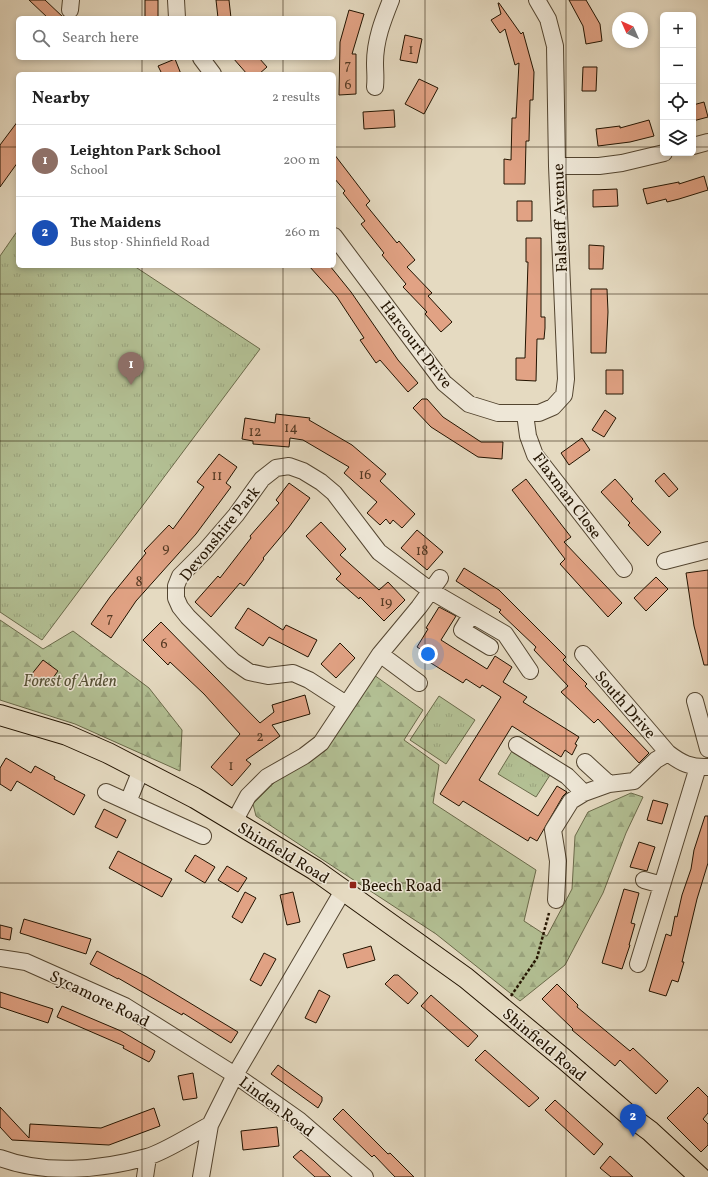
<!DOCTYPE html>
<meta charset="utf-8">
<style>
:root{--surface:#fff;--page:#f6f6f6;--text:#222;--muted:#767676;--line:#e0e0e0;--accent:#7c3aed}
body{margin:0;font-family:Vollkorn,serif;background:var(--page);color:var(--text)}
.controls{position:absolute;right:12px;top:12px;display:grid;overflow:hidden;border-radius:6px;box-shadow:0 2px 6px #0003}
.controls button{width:36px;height:36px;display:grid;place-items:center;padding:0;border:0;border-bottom:1px solid var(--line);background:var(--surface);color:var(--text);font:20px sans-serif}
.compass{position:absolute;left:612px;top:12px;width:36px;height:36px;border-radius:50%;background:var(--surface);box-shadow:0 2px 6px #0003;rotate:315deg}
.you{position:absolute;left:428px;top:654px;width:14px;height:14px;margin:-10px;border:3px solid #fff;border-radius:50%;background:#1a73e8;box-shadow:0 0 0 6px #1a73e833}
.badge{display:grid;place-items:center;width:26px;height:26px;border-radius:50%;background:var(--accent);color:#fff;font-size:13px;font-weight:700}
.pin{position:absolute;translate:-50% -33px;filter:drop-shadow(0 1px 2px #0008)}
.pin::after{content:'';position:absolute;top:21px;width:14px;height:12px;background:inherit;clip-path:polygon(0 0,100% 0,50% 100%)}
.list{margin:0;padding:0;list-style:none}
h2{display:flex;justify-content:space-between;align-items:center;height:52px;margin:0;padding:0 16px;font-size:17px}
h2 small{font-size:13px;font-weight:400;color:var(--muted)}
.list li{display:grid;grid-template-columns:26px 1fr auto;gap:12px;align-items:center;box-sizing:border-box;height:72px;padding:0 16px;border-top:1px solid var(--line)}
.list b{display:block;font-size:15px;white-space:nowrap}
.list p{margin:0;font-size:13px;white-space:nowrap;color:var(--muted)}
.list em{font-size:13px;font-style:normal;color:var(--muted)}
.icon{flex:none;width:22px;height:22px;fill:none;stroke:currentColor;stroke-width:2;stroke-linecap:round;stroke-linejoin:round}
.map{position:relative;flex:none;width:708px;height:1177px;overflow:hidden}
.search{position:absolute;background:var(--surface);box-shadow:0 2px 6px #0003;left:16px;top:16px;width:320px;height:44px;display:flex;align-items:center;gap:10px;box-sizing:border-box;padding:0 14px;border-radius:6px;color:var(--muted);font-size:15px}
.panel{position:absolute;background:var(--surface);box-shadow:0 2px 6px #0003;left:16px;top:72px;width:320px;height:196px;border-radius:6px}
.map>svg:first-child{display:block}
.grass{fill:url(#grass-tufts);stroke:#6a6a4a}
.forest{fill:url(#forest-firs);stroke:#6a6a4a}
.building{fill:#e1a284;stroke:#221300}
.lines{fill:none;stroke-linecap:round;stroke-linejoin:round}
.minor-casing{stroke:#534530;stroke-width:18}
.major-casing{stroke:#221300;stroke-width:22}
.path{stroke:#221300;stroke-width:2.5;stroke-dasharray:3 2;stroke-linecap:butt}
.minor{stroke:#eee7d7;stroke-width:16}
.major{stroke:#e5dac1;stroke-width:20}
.grid{fill:none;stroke:#221300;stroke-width:1;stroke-opacity:0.55}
.poi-dot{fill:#8f2418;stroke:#eee7d7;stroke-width:1.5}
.labels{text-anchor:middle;stroke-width:3;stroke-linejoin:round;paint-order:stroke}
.number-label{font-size:14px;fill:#523721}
.street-label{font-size:16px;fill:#221300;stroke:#eee7d7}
.park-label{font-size:16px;font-style:italic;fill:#555034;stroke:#eee7d7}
.poi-label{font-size:16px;fill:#221300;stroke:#eee7d7;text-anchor:start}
</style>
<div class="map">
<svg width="708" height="1177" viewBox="0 0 708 1177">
<defs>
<pattern id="grass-tufts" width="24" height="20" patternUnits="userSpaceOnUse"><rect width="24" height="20" fill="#b3c094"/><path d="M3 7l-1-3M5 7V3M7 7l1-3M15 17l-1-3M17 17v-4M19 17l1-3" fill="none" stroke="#9aa47e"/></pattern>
<pattern id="forest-firs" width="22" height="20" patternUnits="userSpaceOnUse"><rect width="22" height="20" fill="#b3c094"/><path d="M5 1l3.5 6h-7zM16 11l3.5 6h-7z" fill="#9aa47e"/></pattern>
</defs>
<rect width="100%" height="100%" fill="#e5dac1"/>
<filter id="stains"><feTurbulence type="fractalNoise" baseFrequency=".005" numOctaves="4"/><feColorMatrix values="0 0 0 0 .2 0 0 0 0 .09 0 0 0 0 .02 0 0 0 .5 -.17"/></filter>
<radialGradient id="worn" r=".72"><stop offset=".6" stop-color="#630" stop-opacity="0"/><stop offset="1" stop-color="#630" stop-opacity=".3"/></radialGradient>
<path class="grass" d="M18 230V266H134L260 349 42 640 0 612V256Z
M439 696 475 720 446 764 410 740Z
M512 751 550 775 536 797 498 774Z"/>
<path class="forest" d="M0 620 43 649 73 631 149 688 182 730 180 771 75 724 0 700Z
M374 675 423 710 404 740 439 765 433 803 536 870 524 921 547 936 572 889 575 836 588 812 631 793 643 797 626 833 603 893 565 965 520 1001 436 934 256 816 253 804 276 781 326 750Z"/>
<path class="building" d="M29 0H45L64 18H48Z
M145 0H158V18H145Z
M216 0H229L231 18H218Z
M569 0H586L600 24 602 41 586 44 583 26Z
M498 3H499L521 34 523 32 534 72 533 100H530L529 141H526L525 184H504V159L511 160 512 118H516L519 63 515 65 505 29 500 33 491 20 501 14Z
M349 10 364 14 352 54H356V94L339 95 340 42Z
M405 35 422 39 417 63 400 60Z
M233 58H259L267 67 259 74H247Z
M175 59 181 74H162L158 66Z
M583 67H597L596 91H582Z
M419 79 438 88 424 114 405 104Z
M704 102 708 117 693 121V105Z
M394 110 395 127 364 129 363 112Z
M649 120 654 136 630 142 598 146 596 129 620 126V128Z
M18 121V162L0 187V145Z
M334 154 370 201 366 205 397 243 399 241 415 260 407 267 432 293 428 296 452 322 441 332 425 314 427 312 403 287 406 284 382 255 384 253 361 224 365 221 343 193 345 191 334 178Z
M704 176 708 190 679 199 667 202 666 199 647 204 643 189 679 182V184Z
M617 189 618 206 593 207V190Z
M517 201H532V221H517Z
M526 238H541V317H545V328L544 339H537L536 381 516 380V358H525L528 262H526Z
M589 245 604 246 603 269H589Z
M309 266H330L351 292 398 360 418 383 408 392 380 360 376 363 360 340 364 338 337 297Z
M591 289H607L608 312 606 353H591Z
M606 370H623V394H606Z
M422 399H427L443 417 481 442H503L502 459 478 457 431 427 413 408Z
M605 410 616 418 604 437 592 430Z
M276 414 310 418 309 420 352 445 386 474 380 481 415 514 402 528 393 520 390 524 386 519 380 525 367 513 377 502 344 473 349 467 303 440 290 438 289 447 253 444V441L242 439 245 418 275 423Z
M582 438 590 450 569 465 561 453Z
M219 454 237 467 226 483 231 487 196 534 136 601 111 638 91 624 110 597 146 553 144 551 169 525 173 529 204 487 197 482Z
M664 473 678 489 669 497 655 481Z
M526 479 571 537 564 542 622 603 608 617 560 564 565 559 512 490Z
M615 479 633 499 631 501 661 532 648 546 628 525 630 523 601 492Z
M289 483 310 498 289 527 263 558 264 559 244 586 240 583 211 617 195 602 218 576 220 578 251 538 250 536 279 503 276 500Z
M321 522 346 549 340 555 379 590 388 582 405 600 384 621 360 597 359 599 336 579 341 574 306 536Z
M417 530 443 552 427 570 401 548Z
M464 568 499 590 566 657 563 660 587 684 585 686 649 753 639 763 598 719 594 723 561 692 568 686 534 650 536 647 499 612 501 610 456 581Z
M708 570V665H704L694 626 686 573Z
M656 577 668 589 646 611 634 598Z
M439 607 456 616 441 640 487 669 495 656 512 667 503 682 527 697 523 702 579 737 575 744 577 745 572 755 565 750 561 757 512 726 479 780 538 816 557 786 567 792 563 796 537 841 530 837 528 841 463 801 459 806 440 794 501 697 482 685 480 688 466 679 463 683 426 660 430 655 417 647 428 629 426 628Z
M248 608 283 630 286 625 317 640 308 657 269 637 263 646 235 628Z
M161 622 260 723 274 712 272 705 305 695 310 714 272 725 280 736 246 760 251 764 232 786 211 767 240 734 204 694 170 662 168 665 143 640Z
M340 643 355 658 336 678 321 664Z
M43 660 58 671 47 686 31 675Z
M6 758 31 773 35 766 55 777 54 779 85 795 74 815 17 781 11 791 0 784V768Z
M653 800 668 804 662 824 647 820Z
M104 809 126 820 117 838 95 827Z
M705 816H708V863L697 899 682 962H684L678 982 672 980 666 996 649 991 666 934 671 936 675 916 677 917 682 895 691 869 694 850Z
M639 842 655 847 647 871 630 867Z
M118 851 172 879 162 897 109 868Z
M195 855 215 867 205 883 185 871Z
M227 866 247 878 238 892 218 880Z
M624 889 639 893 631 923 635 924 629 945H630L622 969 602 963Z
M245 892 256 898 242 923 232 917Z
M293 892 300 922 287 925 280 895Z
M24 919 91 939 86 954 20 933Z
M0 925 12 928 10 940 0 938Z
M371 946 375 960 347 968 343 954Z
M97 951 147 977 238 1032 231 1043 183 1013 182 1015 118 978V979L90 964Z
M264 953 276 959 261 986 250 980Z
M394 975H398L418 993 408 1004 385 984Z
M557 984 578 1005 577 1007 630 1051 633 1048 668 1081 656 1094 620 1060 615 1066 572 1030 573 1029 542 999Z
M319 990 330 996 316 1023 305 1018Z
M0 992 53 1009 48 1023 0 1007Z
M431 995 478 1036 468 1047 421 1006Z
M62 1006 121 1031 155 1051 152 1058 149 1062 123 1048 124 1046 57 1017Z
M485 1050 539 1098 529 1107 475 1060Z
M278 1065 322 1097V1101L318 1108 271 1074Z
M193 1073 197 1098 183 1100 178 1076Z
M698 1087 708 1097V1113L703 1119 708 1124V1145L701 1152 667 1118Z
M555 1100 603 1144 594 1155 545 1110Z
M0 1107 29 1138 30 1124 101 1128 154 1108 160 1126 109 1145 12 1140 0 1127Z
M343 1109 388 1154 390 1153 414 1177H395L374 1155 372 1157 333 1119Z
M277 1127 279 1146 243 1150 241 1131Z
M301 1150 314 1161 331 1177H315L293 1157Z
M610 1156 621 1166 633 1177H611L600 1168Z"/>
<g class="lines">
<g class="minor-casing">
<path id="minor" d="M176 0 177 18
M70 10 71 0
M201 58 213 74
M375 87C376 77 375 72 375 63 375 40 383 20 391 0
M693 146 708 142
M557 166H599L622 163 664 153
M334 236 444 383 469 404 498 413H539L553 407 564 395 566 379 557 166 555 46 548 19 537 0
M525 414 528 436 535 455 624 569
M665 561 708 550
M471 615 462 630 490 647
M380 654 419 683
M583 654 668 753C681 763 691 768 708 767
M695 701 708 749
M346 704 309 680 293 673 268 676 249 672 233 661 188 617 180 607 176 598V586L180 576 205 551 236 515 262 479 276 468 289 466 303 471 321 482 334 493 379 552 431 591 505 634 530 671
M517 745 567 776 584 793
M585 762 609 784
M106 792 128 802 141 770
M128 802 203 836
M234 822 248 796 267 777 304 756 321 743 380 654 419 607 440 578
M644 880 662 885
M556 900 558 861 553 830 571 801 584 793 609 784 634 781 656 760 668 753
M0 958 26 962 125 1006 235 1075 299 1120 365 1177
M638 964 698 767
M0 1158C45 1175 101 1170 147 1157 165 1152 192 1134 210 1125
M145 1177 148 1157
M201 1177 210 1125 235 1075 344 889"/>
</g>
<g class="major-casing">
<path id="major" d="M0 715 67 735 108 753 195 798 315 870 466 978 564 1059 631 1117 650 1131 700 1177"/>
</g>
<path class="path" d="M511 996 537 958 549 913"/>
<use href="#minor" class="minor"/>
<use href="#major" class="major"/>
</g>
<path class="grid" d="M142 0V18M283 0V18M425 0V1177M566 0V1177M142 58V74M283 58V74M0 147H18M334 147H663M693 147H708M142 266V1177M283 266V1177M0 294H708M0 441H708M0 588H708M0 736H708M0 883H708M0 1030H708"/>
<rect class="poi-dot" x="349" y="881" width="8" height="8" rx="2"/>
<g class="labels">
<g class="number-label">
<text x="411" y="54">1</text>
<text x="348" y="69">7</text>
<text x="348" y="89">6</text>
<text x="291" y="432">14</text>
<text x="255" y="436">12</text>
<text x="365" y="479">16</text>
<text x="217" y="480">11</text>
<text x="166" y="552">9</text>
<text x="422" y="555">18</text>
<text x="139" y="586">8</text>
<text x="386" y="606">19</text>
<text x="110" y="622">7</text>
<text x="164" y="648">6</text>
<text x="260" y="741">2</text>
<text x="231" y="770">1</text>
</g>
<g class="street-label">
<text transform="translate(559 218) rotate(-92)" y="6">Falstaff Avenue</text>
<text transform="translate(417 344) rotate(52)" y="6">Harcourt Drive</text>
<text transform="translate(568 495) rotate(53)" y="6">Flaxman Close</text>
<text transform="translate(219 533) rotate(-51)" y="6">Devonshire Park</text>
<text transform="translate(626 704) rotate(49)" y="6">South Drive</text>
<text transform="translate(284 852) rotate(31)" y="6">Shinfield Road</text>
<text transform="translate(100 998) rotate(26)" y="6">Sycamore Road</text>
<text transform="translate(545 1044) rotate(40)" y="6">Shinfield Road</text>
<text transform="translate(277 1106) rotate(37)" y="6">Linden Road</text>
</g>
<g class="park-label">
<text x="70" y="686">Forest of Arden</text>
</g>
<g class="poi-label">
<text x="361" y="891">Beech Road</text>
</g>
</g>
<rect width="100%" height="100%" filter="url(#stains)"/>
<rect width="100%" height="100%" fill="url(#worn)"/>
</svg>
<div class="controls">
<button>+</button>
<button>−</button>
<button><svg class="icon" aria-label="locate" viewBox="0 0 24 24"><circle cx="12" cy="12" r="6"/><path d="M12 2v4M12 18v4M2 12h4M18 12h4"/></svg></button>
<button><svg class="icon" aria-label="layers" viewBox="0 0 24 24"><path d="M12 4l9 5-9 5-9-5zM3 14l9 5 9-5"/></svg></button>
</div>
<svg class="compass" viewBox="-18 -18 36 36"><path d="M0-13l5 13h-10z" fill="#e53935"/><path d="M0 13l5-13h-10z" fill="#767676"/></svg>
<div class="you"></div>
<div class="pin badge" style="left:131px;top:385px;background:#8d6e63">1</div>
<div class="pin badge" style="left:633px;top:1137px;background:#1a4fb4">2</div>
<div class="search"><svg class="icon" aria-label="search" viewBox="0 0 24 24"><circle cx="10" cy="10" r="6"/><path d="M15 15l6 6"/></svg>Search here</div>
<section class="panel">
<h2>Nearby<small>2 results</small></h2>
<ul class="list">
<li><span class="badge" style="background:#8d6e63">1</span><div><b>Leighton Park School</b><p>School</p></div><em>200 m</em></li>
<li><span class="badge" style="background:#1a4fb4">2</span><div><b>The Maidens</b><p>Bus stop · Shinfield Road</p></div><em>260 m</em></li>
</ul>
</section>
</div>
